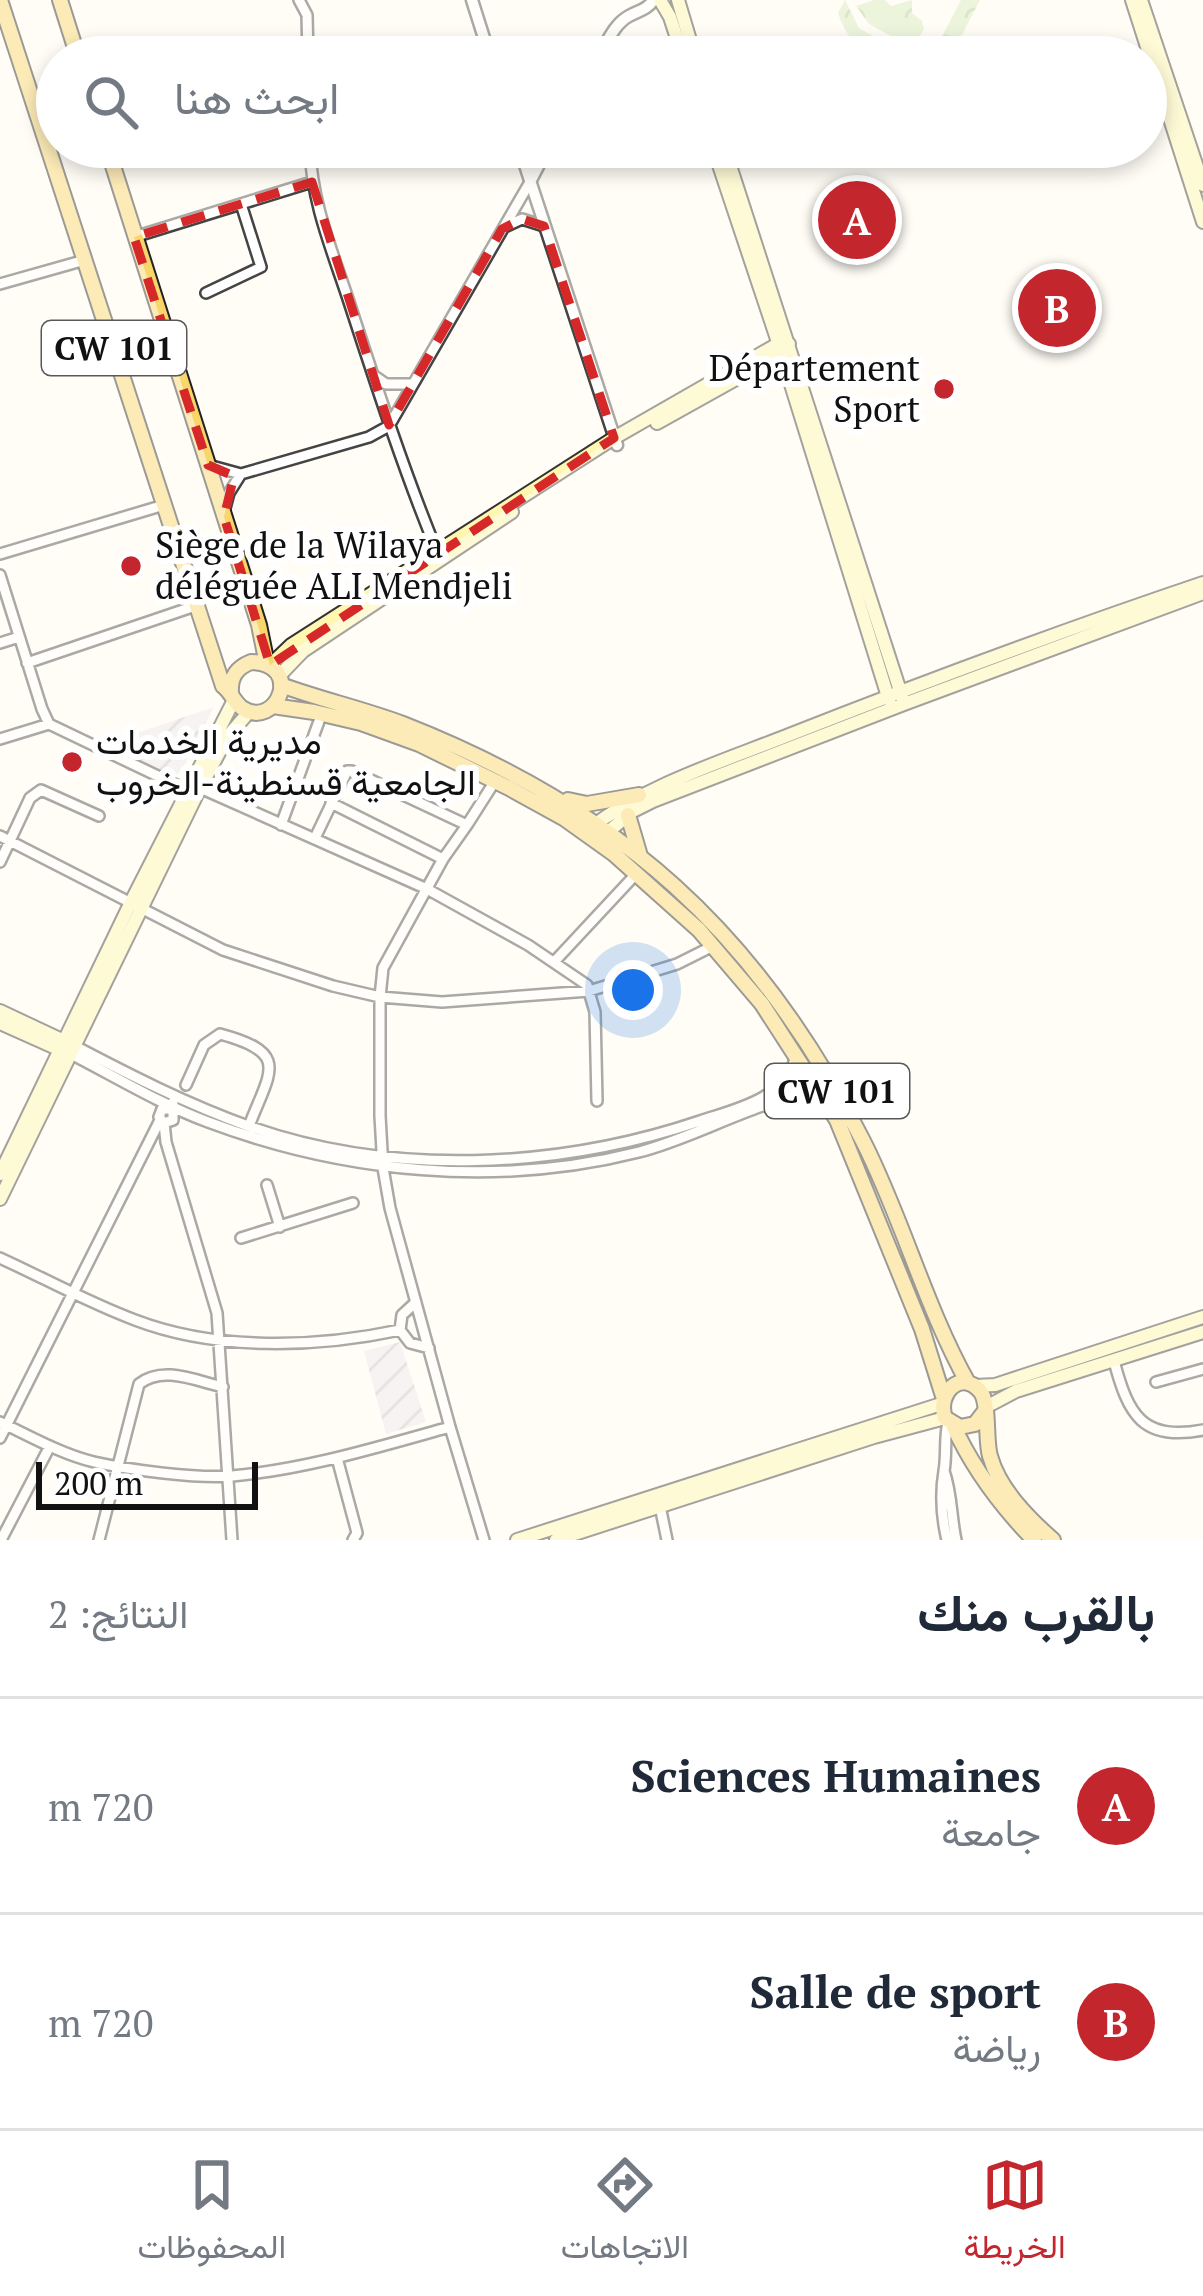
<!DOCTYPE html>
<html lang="ar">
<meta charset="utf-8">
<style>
:root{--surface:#fff;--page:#f6f6f7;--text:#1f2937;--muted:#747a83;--line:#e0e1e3;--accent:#c4262e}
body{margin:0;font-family:"PT Serif",Vazirmatn,serif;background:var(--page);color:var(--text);direction:rtl}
.scale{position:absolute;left:36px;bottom:30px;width:222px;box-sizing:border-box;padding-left:12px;border:6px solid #111;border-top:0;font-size:33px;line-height:42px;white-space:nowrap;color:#111;-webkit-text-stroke:9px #fff;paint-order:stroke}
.you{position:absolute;left:633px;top:990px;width:42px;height:42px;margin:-30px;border:9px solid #fff;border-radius:50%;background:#1a73e8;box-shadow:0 0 0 18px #1a73e833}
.badge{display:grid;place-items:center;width:78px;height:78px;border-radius:50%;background:var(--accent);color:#fff;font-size:39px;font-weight:700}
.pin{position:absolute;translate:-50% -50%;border:6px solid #fff;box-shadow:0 3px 12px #0006}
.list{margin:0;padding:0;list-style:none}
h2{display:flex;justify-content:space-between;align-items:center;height:156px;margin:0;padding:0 48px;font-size:51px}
h2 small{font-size:39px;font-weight:400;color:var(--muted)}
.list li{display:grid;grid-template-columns:78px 1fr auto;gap:36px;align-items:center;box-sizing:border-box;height:216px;padding:0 48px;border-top:3px solid var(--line)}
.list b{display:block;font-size:45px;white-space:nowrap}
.list p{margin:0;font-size:39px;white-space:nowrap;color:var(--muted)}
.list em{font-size:39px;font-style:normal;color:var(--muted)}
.icon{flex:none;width:66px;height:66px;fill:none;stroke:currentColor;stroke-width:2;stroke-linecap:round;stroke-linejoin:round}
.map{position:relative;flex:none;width:1203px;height:1540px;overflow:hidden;direction:ltr}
.search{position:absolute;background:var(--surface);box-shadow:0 6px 18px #0003;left:36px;right:36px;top:36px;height:132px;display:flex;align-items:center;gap:30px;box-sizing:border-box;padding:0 42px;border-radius:66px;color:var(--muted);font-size:45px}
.sheet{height:588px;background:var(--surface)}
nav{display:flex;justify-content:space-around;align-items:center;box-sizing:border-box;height:168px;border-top:3px solid var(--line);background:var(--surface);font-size:33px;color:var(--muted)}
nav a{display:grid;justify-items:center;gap:6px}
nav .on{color:var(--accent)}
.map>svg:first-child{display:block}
.industrial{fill:url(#industrial-furrows)}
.park{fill:url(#park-crowns)}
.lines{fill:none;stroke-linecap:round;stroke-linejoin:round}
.minor-casing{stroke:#444;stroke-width:14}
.tertiary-casing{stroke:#444;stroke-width:15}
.secondary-casing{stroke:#333;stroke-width:16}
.primary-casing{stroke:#222;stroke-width:18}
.minor{stroke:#fff;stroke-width:9}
.tertiary{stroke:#fff;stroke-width:10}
.secondary{stroke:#fff6b0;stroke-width:12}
.primary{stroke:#f9d66b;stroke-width:14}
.marked{fill:none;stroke:#d62828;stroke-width:9;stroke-dasharray:24 15;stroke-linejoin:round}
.poi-dot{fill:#c4262e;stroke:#fff;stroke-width:4.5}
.labels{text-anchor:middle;stroke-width:12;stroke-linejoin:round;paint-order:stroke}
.shield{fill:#fff;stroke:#585858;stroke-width:3}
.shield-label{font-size:33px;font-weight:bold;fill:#111}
.poi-label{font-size:36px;fill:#111;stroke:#fff;text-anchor:start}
</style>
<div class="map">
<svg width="1203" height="1540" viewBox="0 0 1203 1540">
<defs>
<pattern id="industrial-furrows" width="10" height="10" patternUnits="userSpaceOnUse" patternTransform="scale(3)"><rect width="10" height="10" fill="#eee6ef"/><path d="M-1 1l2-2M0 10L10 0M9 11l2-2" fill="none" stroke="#cbc4cc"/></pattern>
<pattern id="park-crowns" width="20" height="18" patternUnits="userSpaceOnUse" patternTransform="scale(3)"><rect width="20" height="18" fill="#d5ebbd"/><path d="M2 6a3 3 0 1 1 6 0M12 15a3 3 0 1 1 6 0" fill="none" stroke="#b6c8a1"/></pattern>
</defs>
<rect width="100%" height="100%" fill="#fffdf5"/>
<path class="industrial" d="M214 707 182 770 177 774 167 776 101 745Z
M400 1342 426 1422 386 1434 364 1351Z"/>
<path class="park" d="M845 0 859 28 910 57C873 57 851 52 838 13Z
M874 0H885L891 6 912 0V13L922 21 924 29 913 48 869 24 856 6Z
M961 0H980L952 54 936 48Z"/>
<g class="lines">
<g class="minor-casing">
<path id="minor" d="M299 0 307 15 308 57
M310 147C311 203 334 255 351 308 378 391 405 474 438 554
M507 226 522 219 544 226
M134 237 312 182
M0 284 85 260
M206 293 261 267 241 204
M373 375 386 384H413
M208 465 241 474 369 437 389 426 530 182
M224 512 229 493 241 474
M0 554 164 505
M0 575 42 709 49 724 187 790 200 788 427 889 528 945 587 985 595 1012 597 1101
M0 643 19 637
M27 663 198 605
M0 739 49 724
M331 803 443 859
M281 825 322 713
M467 825 495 781
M0 836 223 950 333 986 380 997 442 1002 589 991 677 964 713 946
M315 838 347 771H352L467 825 443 859 383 968 380 997V1116L383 1168 390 1208 450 1427 484 1540
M0 862 30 798 41 790 99 816
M554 962 636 874
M73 1045C130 1075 187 1104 248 1126 391 1177 558 1169 700 1121 736 1109 784 1099 795 1059
M69 1053C114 1076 160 1104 208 1122 344 1173 497 1188 639 1152 701 1136 757 1099 821 1092
M186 1085 204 1045 220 1034C291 1053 270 1071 249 1126
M170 1109 173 1112V1120L164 1123 159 1117 162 1109H170L173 1102
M164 1123 166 1142 217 1313 232 1540
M267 1185 280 1227
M241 1238 353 1203
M0 1258C44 1278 89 1303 135 1320 216 1351 316 1348 400 1330
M416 1302 402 1315 400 1330 410 1343 429 1348
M1114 1361C1128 1414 1142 1442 1203 1430
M1156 1382 1203 1369
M0 1422C30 1436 61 1454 94 1462 130 1470 197 1479 232 1476 307 1469 378 1447 450 1427
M0 1438 160 1120
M337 1458 356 1529 357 1533 353 1540
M944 1471C952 1493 951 1517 956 1540
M660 1506 667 1540
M1 1540 50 1446
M99 1540 139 1384C163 1365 196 1381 223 1387
M947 1540C941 1515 940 1495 944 1471 947 1455 944 1438 948 1422"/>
</g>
<g class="tertiary-casing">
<path id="tertiary" d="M472 0 490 57
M598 57C607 43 614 24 629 16 640 10 646 10 654 0
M519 147 617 445
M530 182 548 147"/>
</g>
<g class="secondary-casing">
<path id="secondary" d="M660 0 670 17 683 57
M678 0 695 57
M1132 0 1203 222
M1141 0 1203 185
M713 147 776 336 889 700
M724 147 902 697
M657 423 781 354 789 344
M270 665 291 645 614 438 778 344H789
M279 676 303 651 512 512
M590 828C649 784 721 762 789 735 926 681 1064 630 1203 583
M602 837 633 811 653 801 904 704 1203 593
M0 1011 66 1042
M0 1023 65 1052
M0 1174 131 902 234 700
M0 1199 200 788 228 736 249 712
M975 1386 995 1385 1203 1317
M986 1407 1016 1391 1203 1332
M517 1540 941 1404
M556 1540 874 1437 945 1418"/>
</g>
<g class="primary-casing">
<path id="primary" d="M0 0 223 686C231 692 234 702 242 708 277 731 305 663 251 662 236 668 230 677 231 693
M60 0 78 57
M107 147 259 625 267 664
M281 685C322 700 363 709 403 724 620 809 758 933 863 1141 903 1220 925 1306 968 1383
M273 706 314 712 361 723 419 744 509 788 565 819 614 854 699 930 762 1004 837 1120 922 1329 943 1396
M568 800 587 804 639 795
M628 815 640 856
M985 1411 975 1424 960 1427 945 1418C936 1393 961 1369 980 1391 990 1402 985 1440 990 1456 999 1489 1028 1518 1053 1540
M953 1425C973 1469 1000 1505 1034 1540"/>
</g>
<use href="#minor" class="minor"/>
<use href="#tertiary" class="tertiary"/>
<use href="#secondary" class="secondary"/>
<use href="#primary" class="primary"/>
</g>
<path d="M0 0H1203V1540H0ZM312 182 389 425 502 229 522 219 544 226 614 438 270 665 224 517 234 476 208 465 134 237Z" fill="#fffdf5" fill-opacity=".55" fill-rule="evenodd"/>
<path class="marked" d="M312 182 389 425 502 229 522 219 544 226 614 438 270 665 224 517 234 476 208 465 134 237Z"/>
<g class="poi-dot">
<circle cx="944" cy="389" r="12"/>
<circle cx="131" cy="566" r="12"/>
<circle cx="72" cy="762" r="12"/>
</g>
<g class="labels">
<g class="shield">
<rect x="42" y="321" width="144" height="54" rx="9"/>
<rect x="765" y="1064" width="144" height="54" rx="9"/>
</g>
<g class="shield-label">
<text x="114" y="360">CW 101</text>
<text x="837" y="1103">CW 101</text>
</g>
<g class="poi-label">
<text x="920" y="381" text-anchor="end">Département<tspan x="920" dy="41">Sport</tspan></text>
<text x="155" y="558">Siège de la Wilaya<tspan x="155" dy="41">déléguée ALI Mendjeli</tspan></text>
<text x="96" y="754">مديرية الخدمات<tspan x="96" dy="41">الجامعية قسنطينة-الخروب</tspan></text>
</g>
</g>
</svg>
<div class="scale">200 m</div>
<div class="you"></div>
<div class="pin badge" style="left:857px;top:220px">A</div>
<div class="pin badge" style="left:1057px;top:308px">B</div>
<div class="search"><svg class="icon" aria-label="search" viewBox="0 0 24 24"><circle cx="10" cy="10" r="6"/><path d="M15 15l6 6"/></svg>ابحث هنا</div>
</div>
<section class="sheet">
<h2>بالقرب منك<small>النتائج: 2</small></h2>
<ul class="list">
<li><span class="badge">A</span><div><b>Sciences Humaines</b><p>جامعة</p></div><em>720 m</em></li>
<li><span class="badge">B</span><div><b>Salle de sport</b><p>رياضة</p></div><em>720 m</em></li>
</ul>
</section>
<nav>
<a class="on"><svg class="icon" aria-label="map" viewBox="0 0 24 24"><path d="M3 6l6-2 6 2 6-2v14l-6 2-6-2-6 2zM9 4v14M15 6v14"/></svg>الخريطة</a>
<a><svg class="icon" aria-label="directions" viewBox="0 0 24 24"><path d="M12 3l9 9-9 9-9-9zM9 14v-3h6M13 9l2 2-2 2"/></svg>الاتجاهات</a>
<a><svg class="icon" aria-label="saved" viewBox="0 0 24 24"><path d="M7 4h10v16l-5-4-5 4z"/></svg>المحفوظات</a>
</nav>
